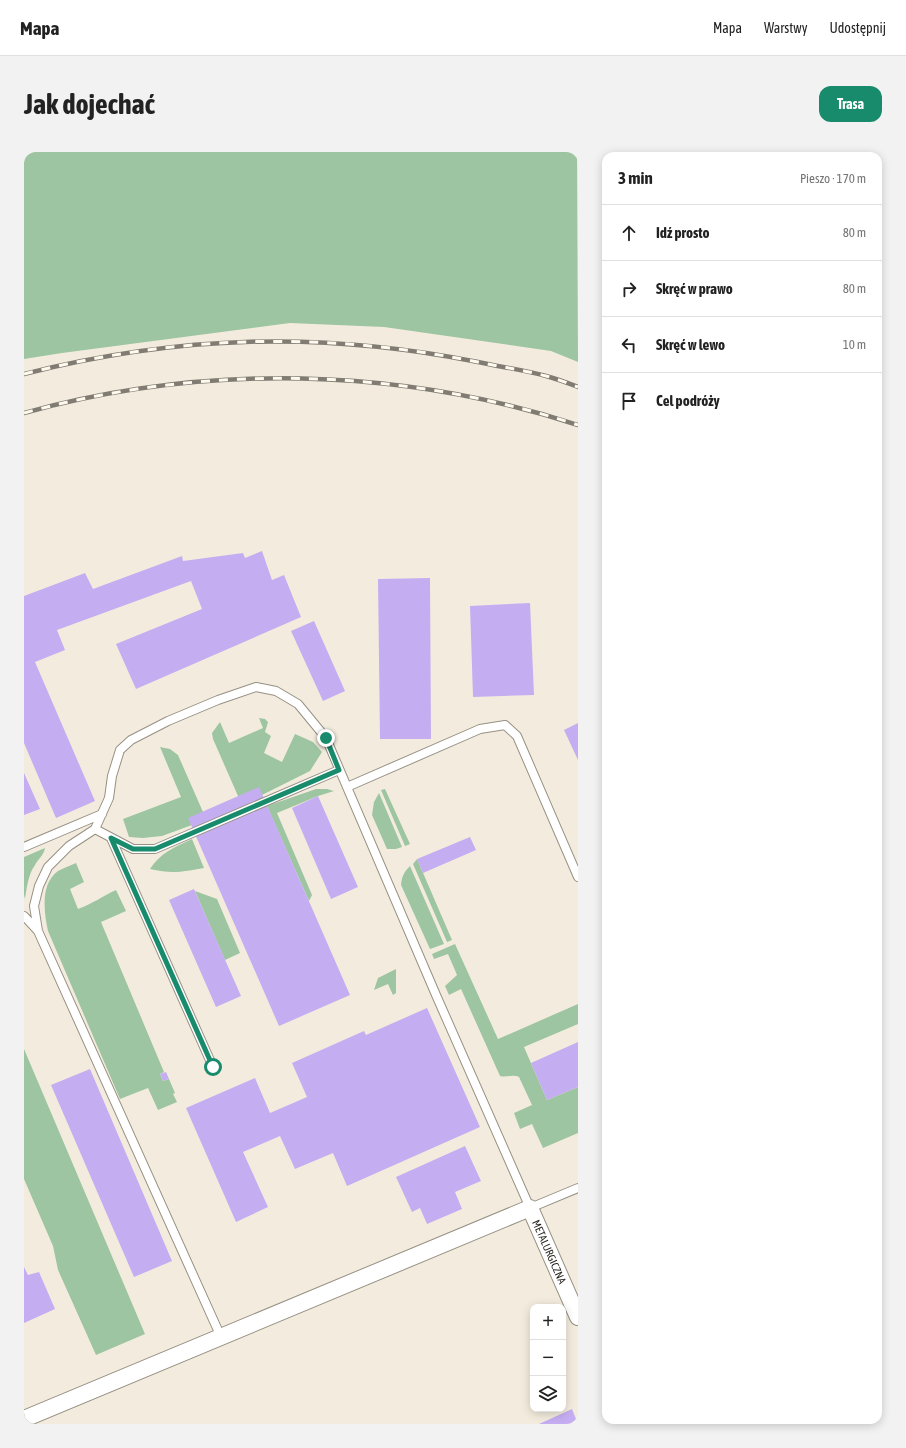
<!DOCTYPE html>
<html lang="pl">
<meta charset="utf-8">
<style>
:root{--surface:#fff;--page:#f2f2f2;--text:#222;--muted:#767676;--line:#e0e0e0;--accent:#188b6c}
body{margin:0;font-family:"Asap Condensed",sans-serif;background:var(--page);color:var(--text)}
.controls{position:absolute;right:12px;bottom:12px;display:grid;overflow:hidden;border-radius:8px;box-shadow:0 2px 10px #0003}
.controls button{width:36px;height:36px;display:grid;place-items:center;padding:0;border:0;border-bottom:1px solid var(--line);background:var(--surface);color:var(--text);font:20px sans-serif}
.stop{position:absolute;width:12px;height:12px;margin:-9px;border:3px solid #188b6c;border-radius:50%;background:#fff}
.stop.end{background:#188b6c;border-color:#fff;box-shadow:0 1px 4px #0008}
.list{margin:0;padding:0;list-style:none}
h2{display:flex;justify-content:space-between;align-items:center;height:52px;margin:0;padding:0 16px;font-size:17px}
h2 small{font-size:13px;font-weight:400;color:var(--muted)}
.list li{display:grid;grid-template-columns:26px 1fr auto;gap:12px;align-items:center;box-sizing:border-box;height:56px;padding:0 16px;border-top:1px solid var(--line)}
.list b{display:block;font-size:15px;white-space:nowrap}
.list em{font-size:13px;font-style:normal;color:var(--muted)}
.icon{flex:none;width:22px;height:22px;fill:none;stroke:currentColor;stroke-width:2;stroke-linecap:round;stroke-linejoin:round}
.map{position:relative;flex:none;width:554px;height:1272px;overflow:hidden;border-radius:12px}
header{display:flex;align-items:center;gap:24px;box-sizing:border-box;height:56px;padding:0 20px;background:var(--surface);border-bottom:1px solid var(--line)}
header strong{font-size:19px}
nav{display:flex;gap:22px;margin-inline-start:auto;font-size:14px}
.intro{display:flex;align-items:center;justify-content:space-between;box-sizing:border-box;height:96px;padding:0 24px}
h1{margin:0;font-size:28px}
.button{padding:10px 18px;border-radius:12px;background:var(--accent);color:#fff;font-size:14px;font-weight:700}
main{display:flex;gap:24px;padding:0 24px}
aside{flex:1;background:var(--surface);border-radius:12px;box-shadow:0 2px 10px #0003}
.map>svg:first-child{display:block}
.green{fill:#9dc5a1}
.building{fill:#c5adf1}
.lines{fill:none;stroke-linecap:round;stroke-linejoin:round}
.service-casing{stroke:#979184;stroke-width:10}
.minor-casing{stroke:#979184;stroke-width:18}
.service{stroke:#fff;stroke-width:8}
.minor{stroke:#fff;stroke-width:16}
.rail-casing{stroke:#807c73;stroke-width:4.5}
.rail{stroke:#fff9ee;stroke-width:3;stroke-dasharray:9;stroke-linecap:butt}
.route{stroke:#188b6c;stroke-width:5}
.labels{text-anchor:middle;stroke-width:3;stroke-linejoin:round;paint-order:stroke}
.street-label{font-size:11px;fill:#2b2823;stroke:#fff9ee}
</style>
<header>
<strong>Mapa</strong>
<nav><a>Mapa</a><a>Warstwy</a><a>Udostępnij</a></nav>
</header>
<div class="intro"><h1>Jak dojechać</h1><a class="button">Trasa</a></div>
<main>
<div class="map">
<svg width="554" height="1272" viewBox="0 0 554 1272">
<rect width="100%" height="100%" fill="#f3ecde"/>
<path class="green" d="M0 0H553L554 210 527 199 360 175 266 171 38 201 0 207Z
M235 566 241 567 244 570 241 580 247 584 240 601 258 610 271 582 289 590 298 600 286 619 238 643 214 644 189 587 188 581 196 570 205 591 239 576Z
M136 595 146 597 154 603 179 660 168 673 138 684 119 686 105 685 99 667 157 645Z
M292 637H303L310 639 294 644 253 661 288 743 285 749 243 654Z
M361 637 386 692 381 694 357 638Z
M355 641 378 695 372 697H363L348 663 350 650Z
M168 687 180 716C159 720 147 722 126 717 136 701 151 695 168 687Z
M21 696C20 703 14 707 11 713 4 723 3 735 1 747L0 743V705Z
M393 707 428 788 423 790 389 712Z
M52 711 60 730 46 737 54 757C68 752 79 744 92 738L102 759 77 770 140 920 136 922 139 929 145 927 151 941 149 942 153 950 134 958 124 936 96 947 24 779C20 760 16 732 34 719 39 716 46 714 52 711Z
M386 714 420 792 406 797 377 733C378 724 380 720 386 714Z
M171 739 193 747 216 801 201 808Z
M431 792 474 887 554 852V872L500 895 523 948 554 935V981L519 996 508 972 496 977 490 961 508 953 495 925C487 922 483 926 476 924L437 837 425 843 421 834 433 823 424 802 410 807 408 802Z
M372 817V841L369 843 364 832 350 838 354 826Z
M0 897 121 1182 72 1203 34 1118 29 1094 0 1027Z"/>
<path class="building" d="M238 399 248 428 260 423 277 465 112 537 92 492 178 457 167 429 33 478 41 498 11 510 71 649 32 666 0 591V444L61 421 69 437 158 404 159 409 219 401 221 406Z
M406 426 407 587H356L354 427Z
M506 451 510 543 449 545 446 454Z
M290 469 321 539 299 549 267 479Z
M554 571V608L540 578Z
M0 621 16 657 0 663Z
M235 635 326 843 255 874 164 666Z
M294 644 334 735 307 747 268 656Z
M446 685 452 698 399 721 393 707Z
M170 737 217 844 192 855 145 748Z
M403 856 456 975 323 1034 309 1001 271 1017 256 984 219 1000 244 1055 212 1070 162 956 231 926 246 961 283 945 268 911 340 879 342 883Z
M554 890V935L523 948 507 911Z
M66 917 148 1109 110 1125 27 933Z
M142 920 145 927 139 929 136 922Z
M441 994 457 1029 431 1040 438 1057 403 1072 396 1056 388 1060 372 1025Z
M0 1115 4 1123 15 1120 31 1157 0 1171Z
M548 1257 554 1272H515Z"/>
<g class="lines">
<g class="service-casing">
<path id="service" d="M323 635 456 577 481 573 493 584 554 725
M71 677 109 697H131L315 618
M87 686 189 915
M0 695 78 662
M0 764 14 779
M197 1185 14 779 10 754 15 734 24 715 45 694 71 677 85 646 88 624 96 598 107 588 144 569 194 548 232 535 252 539 274 552 302 586 412 843 506 1056 554 1036"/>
</g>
<g class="minor-casing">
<g id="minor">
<path id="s1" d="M0 1267 506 1056 554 1165"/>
</g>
</g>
<use href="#service" class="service"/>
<use href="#minor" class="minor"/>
<g class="rail-casing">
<path id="rail" d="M0 222C154 183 299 179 454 210 477 215 500 218 522 224 533 227 544 231 554 235
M0 261C181 211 376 215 554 273"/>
</g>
<use href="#rail" class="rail"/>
</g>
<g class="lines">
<path class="route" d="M189 915 87 686 109 697H131L315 618 302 586"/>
</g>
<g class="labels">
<g class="street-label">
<text dy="4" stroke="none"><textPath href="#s1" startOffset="596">METALURGICZNA</textPath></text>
</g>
</g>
</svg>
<div class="controls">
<button>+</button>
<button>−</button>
<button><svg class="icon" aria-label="layers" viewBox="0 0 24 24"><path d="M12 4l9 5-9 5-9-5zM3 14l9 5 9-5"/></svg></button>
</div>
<div class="stop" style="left:189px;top:915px"></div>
<div class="stop end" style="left:302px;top:586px"></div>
</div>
<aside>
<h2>3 min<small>Pieszo · 170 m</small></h2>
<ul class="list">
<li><svg class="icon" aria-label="ahead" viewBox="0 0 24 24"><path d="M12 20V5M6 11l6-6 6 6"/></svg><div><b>Idź prosto</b></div><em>80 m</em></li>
<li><svg class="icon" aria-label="right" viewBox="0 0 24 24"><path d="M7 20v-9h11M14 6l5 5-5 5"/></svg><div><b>Skręć w prawo</b></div><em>80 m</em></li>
<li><svg class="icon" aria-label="left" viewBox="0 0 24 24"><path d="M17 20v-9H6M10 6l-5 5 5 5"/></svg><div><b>Skręć w lewo</b></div><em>10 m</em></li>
<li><svg class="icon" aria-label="arrive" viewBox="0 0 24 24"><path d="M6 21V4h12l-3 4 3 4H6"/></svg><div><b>Cel podróży</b></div></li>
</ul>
</aside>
</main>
